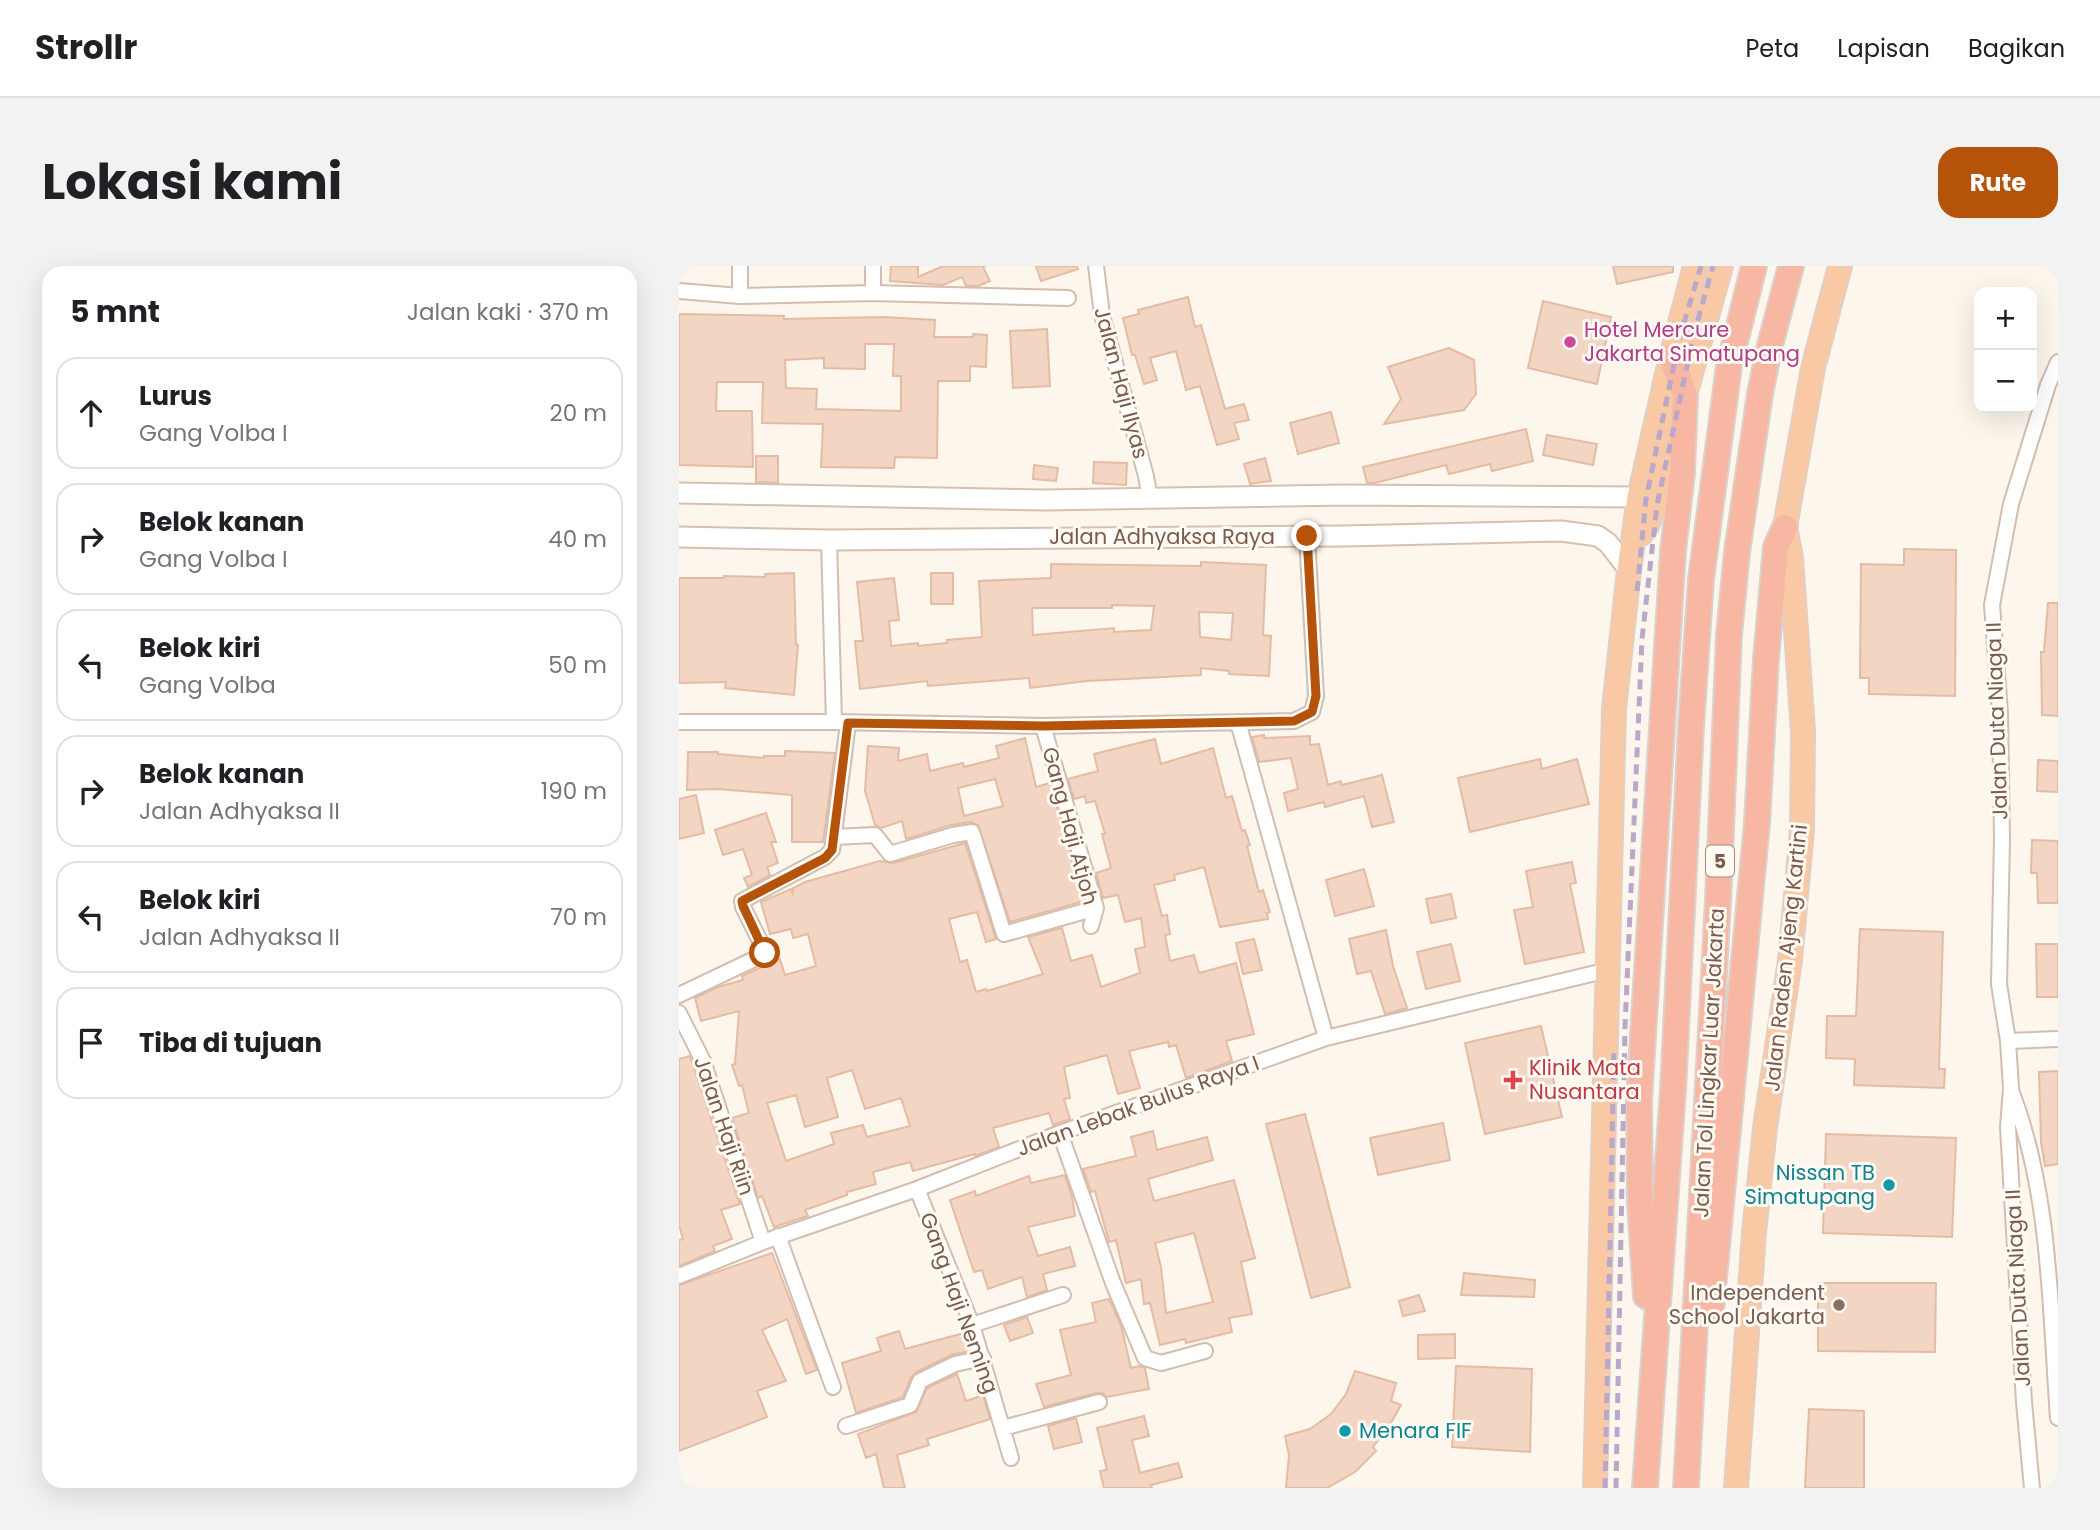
<!DOCTYPE html>
<html lang="id">
<meta charset="utf-8">
<style>
:root{--surface:#fff;--page:#f2f2f2;--text:#202124;--muted:#757577;--line:#e0e0e0;--accent:#b45309}
body{margin:0;font-family:Poppins,sans-serif;background:var(--page);color:var(--text)}
.controls{position:absolute;right:21px;top:21px;display:grid;overflow:hidden;border-radius:14px;box-shadow:0 7px 28px #0002}
.controls button{width:63px;height:63px;display:grid;place-items:center;padding:0;border:0;border-bottom:2px solid var(--line);background:var(--surface);color:var(--text);font:35px sans-serif}
.stop{position:absolute;width:21px;height:21px;margin:-16px;border:5px solid #b45309;border-radius:50%;background:#fff}
.stop.end{background:#b45309;border-color:#fff;box-shadow:0 2px 7px #0008}
.list{margin:0;padding:0;list-style:none}
h2{display:flex;justify-content:space-between;align-items:center;height:91px;margin:0;padding:0 28px;font-size:30px}
h2 small{font-size:23px;font-weight:400;color:var(--muted)}
.list li{display:grid;grid-template-columns:46px 1fr auto;gap:21px;align-items:center;box-sizing:border-box;height:112px;margin:0 14px 14px;padding:0 14px;border:2px solid var(--line);border-radius:21px}
.list b{display:block;font-size:26px;white-space:nowrap}
.list p{margin:0;font-size:23px;white-space:nowrap;color:var(--muted)}
.list em{font-size:23px;font-style:normal;color:var(--muted)}
.icon{flex:none;width:38px;height:38px;fill:none;stroke:currentColor;stroke-width:2;stroke-linecap:round;stroke-linejoin:round}
.map{position:relative;flex:none;width:1379px;height:1222px;overflow:hidden;border-radius:21px}
header{display:flex;align-items:center;gap:42px;box-sizing:border-box;height:98px;padding:0 35px;background:var(--surface);border-bottom:2px solid var(--line)}
header strong{font-size:33px}
nav{display:flex;gap:38px;margin-inline-start:auto;font-size:24px}
.intro{display:flex;align-items:center;justify-content:space-between;box-sizing:border-box;height:168px;padding:0 42px}
h1{margin:0;font-size:49px}
.button{padding:18px 32px;border-radius:21px;background:var(--accent);color:#fff;font-size:24px;font-weight:700}
main{display:flex;gap:42px;padding:0 42px}
aside{flex:1;background:var(--surface);border-radius:21px;box-shadow:0 7px 28px #0002}
.map>svg:first-child{display:block}
.building{fill:#f3d5c3;stroke:#e6bba3;stroke-width:2;fill-rule:evenodd}
.lines{fill:none;stroke-linecap:round;stroke-linejoin:round}
.minor-casing{stroke:#d1beb0;stroke-width:18}
.secondary-casing{stroke:#d6c0b0;stroke-width:23}
.trunk-casing{stroke:#dad1cd;stroke-width:26}
.motorway-casing{stroke:#dad1cd;stroke-width:28}
.minor{stroke:#fff;stroke-width:14}
.secondary{stroke:#fff;stroke-width:19}
.trunk{stroke:#f9c8a4;stroke-width:23}
.motorway{stroke:#f7b7a3;stroke-width:24}
.rail{stroke:#b9a8c9;stroke-width:5;stroke-dasharray:10 7;stroke-linecap:butt}
.route{stroke:#b45309;stroke-width:9}
.hotel-dot{fill:#d1479c;stroke:#fffaf3;stroke-width:2.5}
.health-dot{fill:#e0444e;stroke:#fffaf3;stroke-width:2.5}
.culture-dot{fill:#0f9aa8;stroke:#fffaf3;stroke-width:2.5}
.education-dot{fill:#8d6e63;stroke:#fffaf3;stroke-width:2.5}
.labels{text-anchor:middle;stroke-width:6;stroke-linejoin:round;paint-order:stroke}
.shield{fill:#fffaf3;stroke:#a28b7f;stroke-width:2}
.shield-label{font-size:19px;font-weight:bold;fill:#7a5c4d}
.hotel-label{font-size:21px;fill:#b23c85;stroke:#fffaf3;text-anchor:start}
.street-label{font-size:21px;fill:#7a5c4d;stroke:#fffaf3}
.health-label{font-size:21px;fill:#be3a42;stroke:#fffaf3;text-anchor:start}
.culture-label{font-size:21px;fill:#0d838f;stroke:#fffaf3;text-anchor:end}
.education-label{font-size:21px;fill:#785e54;stroke:#fffaf3;text-anchor:end}
</style>
<header>
<strong>Strollr</strong>
<nav><a>Peta</a><a>Lapisan</a><a>Bagikan</a></nav>
</header>
<div class="intro"><h1>Lokasi kami</h1><a class="button">Rute</a></div>
<main>
<aside>
<h2>5 mnt<small>Jalan kaki · 370 m</small></h2>
<ul class="list">
<li><svg class="icon" aria-label="ahead" viewBox="0 0 24 24"><path d="M12 20V5M6 11l6-6 6 6"/></svg><div><b>Lurus</b><p>Gang Volba I</p></div><em>20 m</em></li>
<li><svg class="icon" aria-label="right" viewBox="0 0 24 24"><path d="M7 20v-9h11M14 6l5 5-5 5"/></svg><div><b>Belok kanan</b><p>Gang Volba I</p></div><em>40 m</em></li>
<li><svg class="icon" aria-label="left" viewBox="0 0 24 24"><path d="M17 20v-9H6M10 6l-5 5 5 5"/></svg><div><b>Belok kiri</b><p>Gang Volba</p></div><em>50 m</em></li>
<li><svg class="icon" aria-label="right" viewBox="0 0 24 24"><path d="M7 20v-9h11M14 6l5 5-5 5"/></svg><div><b>Belok kanan</b><p>Jalan Adhyaksa II</p></div><em>190 m</em></li>
<li><svg class="icon" aria-label="left" viewBox="0 0 24 24"><path d="M17 20v-9H6M10 6l-5 5 5 5"/></svg><div><b>Belok kiri</b><p>Jalan Adhyaksa II</p></div><em>70 m</em></li>
<li><svg class="icon" aria-label="arrive" viewBox="0 0 24 24"><path d="M6 21V4h12l-3 4 3 4H6"/></svg><div><b>Tiba di tujuan</b></div></li>
</ul>
</aside>
<div class="map">
<svg width="1379" height="1222" viewBox="0 0 1379 1222">
<rect width="100%" height="100%" fill="#fdf6ec"/>
<path class="building" d="M212 0H239V11L264 0H307L304 1 311 15 299 20H287L283 11 264 19 211 15Z
M357 0H398L399 3 362 15Z
M934 0H994V6L938 18Z
M509 31 516 61 522 59 546 143 565 138 570 154 555 157 560 173 538 179 521 120 507 124 497 85 471 92 478 114 465 118 456 89H453L444 52 460 48 459 44Z
M864 35 932 51 918 118 849 102Z
M0 48 105 50V53L205 51 256 54 255 71H294V68L308 69 307 101 291 100V115H259L258 192 216 191 215 202 142 201 144 158 83 157 84 116H38L37 145H73L74 201 0 199ZM186 78H215L214 110H222V145L137 143 138 123 107 122 106 94 145 92V102L186 103Z
M368 63 371 120 334 122 331 65Z
M770 82 795 94 797 128 785 144 705 158 722 133 709 101Z
M652 146 660 177 619 188 611 157Z
M847 163 854 195 813 205 811 198 770 208 767 199 696 217H688L684 201Z
M868 169 918 178 914 199 864 189Z
M77 190H99V217L77 216Z
M586 192 592 215 571 218 565 198Z
M415 196 448 197 447 219 414 217Z
M355 199 379 202 377 215 354 213Z
M1225 283 1277 284 1276 430 1190 428V412H1181L1182 298 1225 299Z
M522 296 587 299 584 369 592 370 590 410 550 408V405L522 402V409L408 415 351 422 350 412 249 420 248 415 181 423 176 375H184L178 316 215 312 220 354 210 355 212 380 239 377V380L268 377V374L303 371 300 315 372 312V298L522 300ZM433 339 475 340 472 364 435 366V362L354 369 353 342H433ZM520 346 554 347 552 374 521 371Z
M115 307 117 378 119 379 115 429 46 422 47 416 0 417V312H45V310L86 311V308Z
M252 307H274V338H252Z
M1369 337H1379V450L1363 449 1362 386H1365Z
M585 469V472L631 470V479L640 478 649 519 662 515 663 519 703 509 715 556 693 561 685 530 646 541 645 536 609 545 605 527 619 523 612 492 580 496 573 471Z
M346 472 357 521 371 517 405 635 331 656 299 559 292 556 272 559 227 573 223 555 202 562 196 559 186 525 189 480 220 482 219 495 248 488 251 505 284 497 285 501 320 492 317 480ZM316 513 324 540 285 550 279 522Z
M476 473 482 498 534 482 547 532 553 530 563 565 566 564 571 579 568 580 580 626 584 624 591 646 588 647 589 653 541 661 525 601 495 609 496 614 475 619 483 650 488 649 491 668 486 669 491 695 515 689 520 707 557 697 575 768 547 775 553 795 507 812 497 779 490 781 489 776 450 785 461 822 439 828 428 789 385 801 391 832 385 833 391 853 374 859 370 847 314 862 320 881 296 890V888L234 905 231 896 194 906 197 918 168 926V929L126 944 129 950 95 961 83 930 79 932 53 852 70 847 63 819 60 820 53 799 56 798 60 745 22 755 16 732 39 721 64 714 63 710 101 693 106 709 137 700 129 668 114 672 112 663 91 668 82 636 112 623 114 629V622L126 616 201 595 214 597 286 577 317 673 307 676 298 646 270 653 281 696 288 694 297 726 307 723 308 725 364 708 349 671 383 662 392 695 413 689 422 721 461 707 456 683 466 681 462 652 446 656 439 629 424 632 417 607 432 602 423 568H426L416 535 407 537 406 530 395 533 389 513 419 505 415 488ZM173 804 186 843 222 832 231 860 188 871 184 859 152 867 155 878 107 895 88 837 117 829 126 861 159 851 148 812Z
M106 485 156 487 144 576H113V529L38 523 8 524 9 486H39V488L85 492V490H106Z
M861 493 863 503 898 493 910 538 791 566 779 512Z
M1359 494 1379 495V526L1358 525Z
M17 529 25 567 0 573V533Z
M87 547 97 576H92L99 597 88 601 91 609 69 621 65 612 73 609 64 583 44 589 36 564Z
M1353 574 1379 575V637H1359L1358 607H1352Z
M893 596 897 617 891 618 905 686 846 698 835 644 854 641 847 605Z
M685 603 695 640 656 650 647 614Z
M772 628 777 652 752 657 747 633Z
M1181 663 1264 666 1260 803H1266L1265 822 1175 819 1176 793 1147 792 1148 750H1177Z
M707 664 714 700 728 742 706 748 692 705 678 708 670 673Z
M575 673 583 704 564 708 557 677Z
M772 678 781 715 747 723 738 686Z
M1357 678H1379V731H1358Z
M862 760 883 851 806 868 786 777Z
M11 790 61 938 42 944 53 973 34 980 36 985 0 1000V974L4 973 0 959V793Z
M1379 805V898L1366 900 1362 876 1360 806Z
M626 848 671 1021 632 1032 587 858Z
M764 857 771 894 699 909 691 872Z
M474 865 478 884 528 871 534 894 469 913 475 935 555 914 576 992 562 996 573 1048 550 1052 553 1066 507 1077 506 1073 481 1079 471 1037 465 1038 462 1013 447 1017 437 974 430 976 416 925 412 926 404 903 457 890 452 871ZM515 967 534 1036 487 1047 482 1001 476 977Z
M1147 868 1277 872 1273 971 1144 967Z
M386 909 393 931 396 950 349 961 359 990 391 981 396 1000 364 1008 368 1024 348 1031 343 1011 309 1023 303 1004 295 1006 271 934 296 925 297 930 350 910 352 917Z
M93 987 138 1104 127 1108 108 1053 83 1064 107 1115 78 1125 88 1151 0 1185V1019Z
M785 1007 856 1014 855 1031 782 1029Z
M1139 1017H1257L1256 1086 1139 1085Z
M740 1029 746 1045 724 1050 720 1035Z
M430 1033 442 1059 452 1102 460 1100 466 1102 470 1123 428 1131 423 1127H417L365 1141 357 1118 392 1109 381 1064 417 1056 413 1037Z
M348 1051 354 1067 331 1075 325 1059Z
M220 1065 226 1083 285 1067 291 1085 272 1089 237 1106 232 1111 224 1131 177 1147 163 1097 202 1085 198 1072Z
M776 1068V1092L739 1093V1069Z
M777 1100 853 1103 851 1186 773 1181Z
M676 1105 717 1117 712 1135 722 1139 713 1155 694 1181 697 1185 676 1206 648 1222H607L610 1189 606 1170 631 1163 652 1148 667 1128Z
M278 1108 287 1135 304 1129 311 1153 248 1173 250 1179 218 1189 226 1222H205L197 1188 187 1192 179 1168 237 1146 248 1122Z
M1130 1143 1185 1145V1222H1126Z
M465 1150 470 1170 453 1174 461 1207 499 1197 503 1211 472 1219 473 1222H425L421 1205 428 1204 418 1162Z
M397 1152 403 1176 375 1183 369 1160Z"/>
<g class="lines">
<g class="minor-casing">
<path id="minor" d="M61 0V30
M194 0V27
M417 0 423 49 467 210 471 233
M0 25 61 30 194 27 389 32
M150 274 155 456
M0 456H155L364 460 615 455 633 446 637 430 628 270
M559 456 647 772
M364 460 417 642 412 660
M155 571 196 569 211 588 274 569 293 566 325 668 417 642
M0 729 84 689 86 685 64 641 63 635 146 591 153 584 169 457
M0 747 24 795 84 976
M1329 775 1379 773
M1333 827C1372 929 1371 1044 1379 1152
M381 867 434 1017 466 1092 482 1097 526 1085
M238 923 293 1059 332 1192
M99 970 154 1121
M0 1010 84 976 238 923 381 867 647 772 929 704
M293 1059 384 1029
M167 1160 231 1139 241 1115 276 1098 304 1092
M324 1162 420 1136
M1353 1222 1345 1136 1329 861 1332 822 1329 775 1320 718 1323 573 1321 447 1313 339 1332 238 1369 119 1379 96"/>
</g>
<g class="secondary-casing">
<path id="secondary" d="M0 227 366 234 665 229 960 231
M0 271 150 274 666 270 882 265 919 270 929 277 950 304"/>
</g>
<g class="trunk-casing">
<path id="trunk" d="M962 268 968 260 988 205 1006 129 1042 0
M916 1222 935 443 950 304 960 231 992 91 1016 0
M1057 1222 1075 967 1086 862 1111 694 1123 564 1124 466 1112 291 1106 261 1134 102 1161 0"/>
</g>
<g class="motorway-casing">
<path id="motorway" d="M967 1030 961 935 960 834 994 285 1003 206 1006 129 992 91
M1032 1043 1078 557 1087 393 1097 281 1106 261
M966 1222 994 824 1012 460 1022 313 1050 100 1075 0
M1007 1222 1039 635 1050 369 1058 286 1081 128 1090 83 1112 0"/>
</g>
<use href="#minor" class="minor"/>
<use href="#secondary" class="secondary"/>
<use href="#trunk" class="trunk"/>
<use href="#motorway" class="motorway"/>
<path class="rail" d="M958 325 967 233 1001 70 1022 0
M926 1222 935 780
M937 1222 946 761 963 373 978 239 1015 68 1034 0"/>
</g>
<g class="lines">
<path class="route" d="M86 687 64 640 63 635 146 592 153 584 169 457 364 460 615 455 633 446 637 430 628 270"/>
</g>
<circle class="hotel-dot" cx="891" cy="76" r="7"/>
<path class="health-dot" d="M830.5 803.5h7v7h7v7h-7v7h-7v-7h-7v-7h7z"/>
<g class="culture-dot">
<circle cx="1210" cy="919" r="7"/>
<circle cx="666" cy="1165" r="7"/>
</g>
<circle class="education-dot" cx="1160" cy="1039" r="7"/>
<g class="labels">
<rect class="shield" x="1027" y="579.5" width="28" height="31" rx="5"/>
<g class="shield-label">
<text x="1041" y="602">5</text>
</g>
<g class="hotel-label">
<text x="905" y="71">Hotel Mercure<tspan x="905" dy="24">Jakarta Simatupang</tspan></text>
</g>
<g class="street-label">
<text transform="translate(442 117) rotate(75)" y="7">Jalan Haji Ilyas</text>
<text x="483" y="278">Jalan Adhyaksa Raya</text>
<text transform="translate(1318 455) rotate(-92)" y="7">Jalan Duta Niaga II</text>
<text transform="translate(391 560) rotate(75)" y="7">Gang Haji Atjoh</text>
<text transform="translate(1107 692) rotate(-84)" y="7">Jalan Raden Ajeng Kartini</text>
<text transform="translate(1030 797) rotate(-87)" y="7">Jalan Tol Lingkar Luar Jakarta</text>
<text transform="translate(459 840) rotate(-20)" y="7">Jalan Lebak Bulus Raya I</text>
<text transform="translate(45 860) rotate(71)" y="7">Jalan Haji Riin</text>
<text transform="translate(1339 1022) rotate(-93)" y="7">Jalan Duta Niaga II</text>
<text transform="translate(280 1037) rotate(70)" y="7">Gang Haji Neming</text>
</g>
<g class="health-label">
<text x="850" y="809">Klinik Mata<tspan x="850" dy="24">Nusantara</tspan></text>
</g>
<g class="culture-label">
<text x="1196" y="914">Nissan TB<tspan x="1196" dy="24">Simatupang</tspan></text>
<text x="680" y="1172" text-anchor="start">Menara FIF</text>
</g>
<g class="education-label">
<text x="1146" y="1034">Independent<tspan x="1146" dy="24">School Jakarta</tspan></text>
</g>
</g>
</svg>
<div class="controls">
<button>+</button>
<button>−</button>
</div>
<div class="stop" style="left:86px;top:687px"></div>
<div class="stop end" style="left:628px;top:270px"></div>
</div>
</main>
